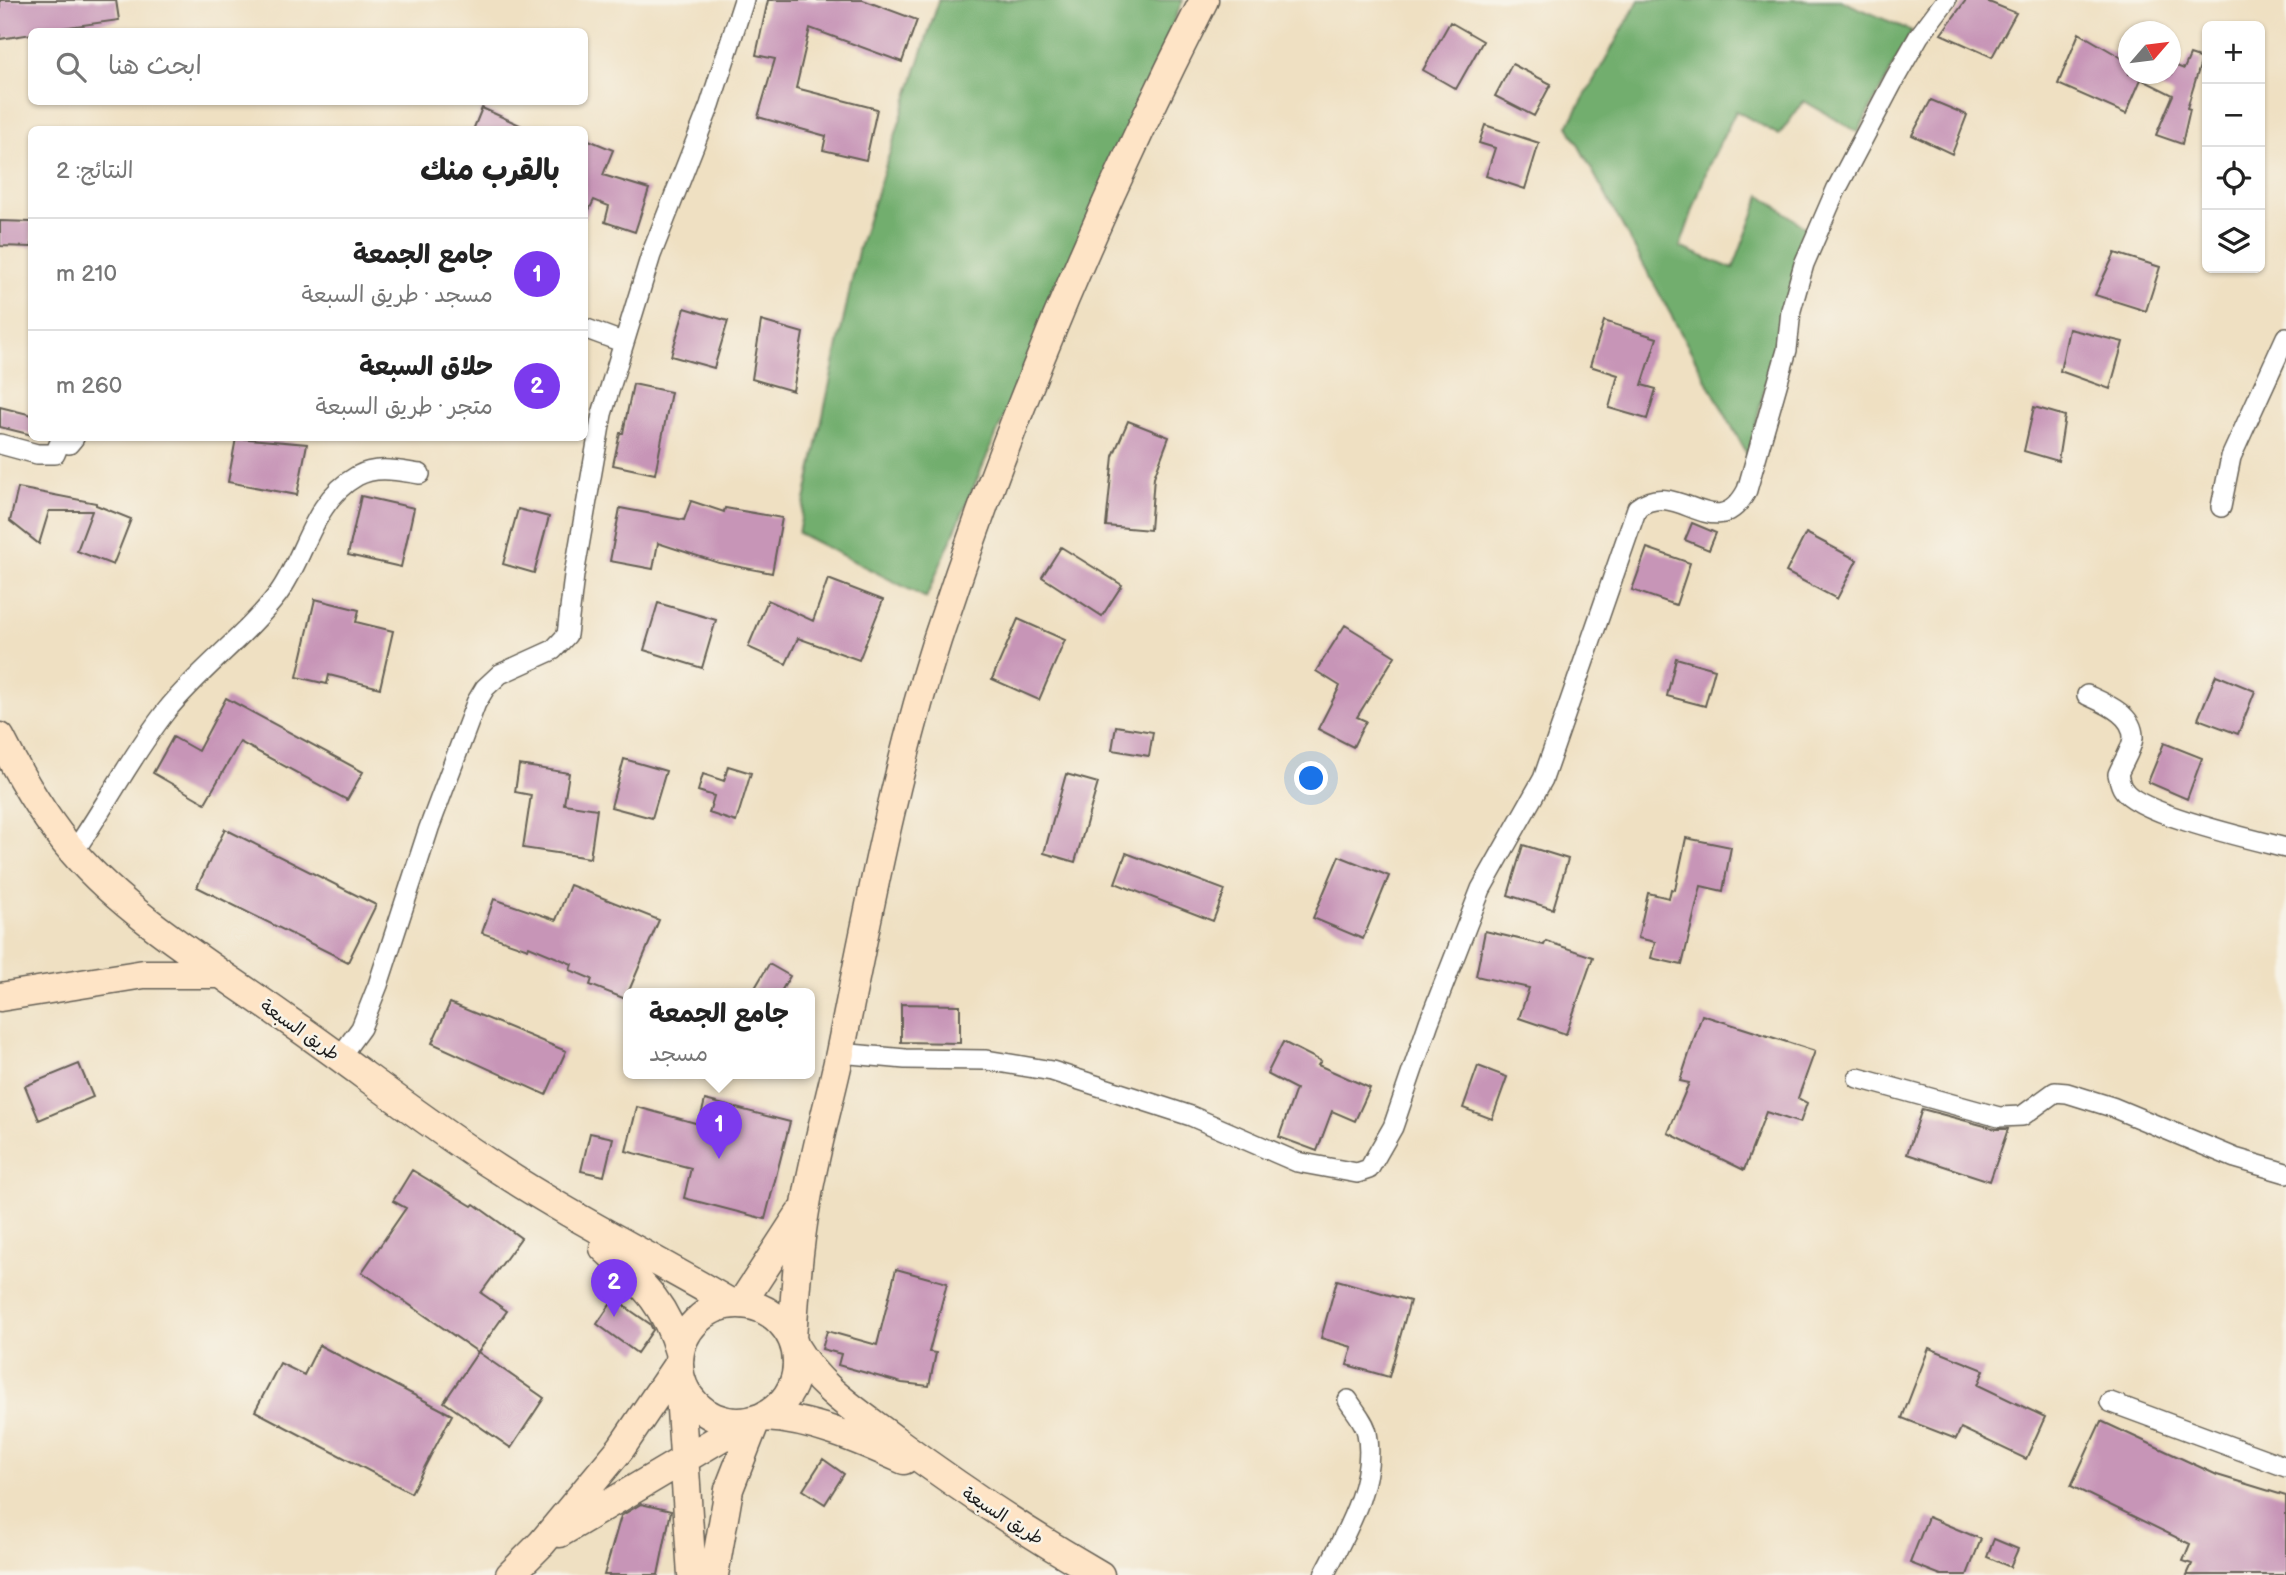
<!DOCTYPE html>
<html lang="ar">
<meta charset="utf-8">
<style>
:root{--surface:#fff;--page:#f6f6f6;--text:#222;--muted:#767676;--line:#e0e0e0;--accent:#7c3aed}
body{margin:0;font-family:"Balsamiq Sans","Playpen Sans Arabic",sans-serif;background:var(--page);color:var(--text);direction:rtl}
.controls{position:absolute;right:21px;top:21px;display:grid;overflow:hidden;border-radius:10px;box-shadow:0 2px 5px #0004}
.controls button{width:63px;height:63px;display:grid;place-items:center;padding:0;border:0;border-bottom:2px solid var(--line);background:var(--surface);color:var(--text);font:35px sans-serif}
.compass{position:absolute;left:2118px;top:21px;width:63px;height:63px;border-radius:50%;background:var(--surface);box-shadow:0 2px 5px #0004;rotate:62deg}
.you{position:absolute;left:1312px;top:779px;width:24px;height:24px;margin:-18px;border:5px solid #fff;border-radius:50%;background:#1a73e8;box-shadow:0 0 0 10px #1a73e833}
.badge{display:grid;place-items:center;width:46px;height:46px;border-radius:50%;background:var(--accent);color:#fff;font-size:23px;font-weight:700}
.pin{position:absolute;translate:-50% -58px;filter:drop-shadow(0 2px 4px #0008)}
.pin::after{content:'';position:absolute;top:37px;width:24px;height:21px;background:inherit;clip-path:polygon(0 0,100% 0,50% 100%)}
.popup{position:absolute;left:623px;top:988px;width:192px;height:91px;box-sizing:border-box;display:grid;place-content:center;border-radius:10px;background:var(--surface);filter:drop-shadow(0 2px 5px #0005);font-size:23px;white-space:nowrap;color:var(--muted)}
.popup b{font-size:26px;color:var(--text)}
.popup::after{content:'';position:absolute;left:50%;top:100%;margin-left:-14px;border:14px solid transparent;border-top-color:var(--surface)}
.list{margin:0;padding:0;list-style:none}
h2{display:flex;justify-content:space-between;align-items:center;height:91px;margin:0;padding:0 28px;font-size:30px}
h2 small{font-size:23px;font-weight:400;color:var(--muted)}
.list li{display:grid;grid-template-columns:46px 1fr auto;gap:21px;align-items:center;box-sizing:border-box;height:112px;padding:0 28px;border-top:2px solid var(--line)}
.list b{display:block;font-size:26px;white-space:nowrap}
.list p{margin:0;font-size:23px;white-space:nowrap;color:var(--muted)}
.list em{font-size:23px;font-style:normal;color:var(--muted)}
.icon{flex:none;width:38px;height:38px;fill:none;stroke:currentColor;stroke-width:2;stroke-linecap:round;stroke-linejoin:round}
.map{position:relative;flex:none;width:2286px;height:1575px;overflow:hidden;direction:ltr}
.search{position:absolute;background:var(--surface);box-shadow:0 2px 5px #0004;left:28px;top:28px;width:560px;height:77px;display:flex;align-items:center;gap:18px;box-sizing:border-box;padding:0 24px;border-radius:10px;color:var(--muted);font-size:26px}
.panel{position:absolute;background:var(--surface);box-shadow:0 2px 5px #0004;left:28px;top:126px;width:560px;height:315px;border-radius:10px;direction:rtl}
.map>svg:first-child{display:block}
.forest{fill:#72ae6e;stroke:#476545;stroke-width:2}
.building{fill:#c795b7}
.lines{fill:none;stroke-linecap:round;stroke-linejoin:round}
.street-casing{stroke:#666156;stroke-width:22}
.secondary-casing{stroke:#666156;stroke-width:31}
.street{stroke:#fff;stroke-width:19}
.secondary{stroke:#fee4c6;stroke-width:28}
.labels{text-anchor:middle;stroke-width:5;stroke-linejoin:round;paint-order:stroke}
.street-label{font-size:18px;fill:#1c1c1c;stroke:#f7f3e8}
</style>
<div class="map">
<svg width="2286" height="1575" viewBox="0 0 2286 1575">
<rect width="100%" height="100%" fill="#f7f3e8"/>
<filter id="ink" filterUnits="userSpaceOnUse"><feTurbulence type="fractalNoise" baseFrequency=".0143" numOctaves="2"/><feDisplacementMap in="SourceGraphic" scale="14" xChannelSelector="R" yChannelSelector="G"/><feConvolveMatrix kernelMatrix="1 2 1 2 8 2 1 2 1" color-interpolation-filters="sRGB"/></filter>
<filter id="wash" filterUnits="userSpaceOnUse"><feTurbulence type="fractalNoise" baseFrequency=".00686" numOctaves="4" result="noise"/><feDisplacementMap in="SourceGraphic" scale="28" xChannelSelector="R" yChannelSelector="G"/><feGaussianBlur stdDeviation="1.57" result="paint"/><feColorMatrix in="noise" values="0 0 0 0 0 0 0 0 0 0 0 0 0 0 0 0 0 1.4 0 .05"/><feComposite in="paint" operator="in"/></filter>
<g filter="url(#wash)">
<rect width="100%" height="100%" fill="#efe0c2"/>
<path class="forest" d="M939 0H1183L926 598 798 533 858 251Z
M1639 0H1840L1912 31 1858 132 1804 101 1779 135 1736 111 1708 167 1680 247 1733 269 1761 195 1817 236 1780 324 1748 456 1568 126Z"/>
<g id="blocks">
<path class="building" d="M0 0H116L119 20 32 32V34L0 39Z
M768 0H863L917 20 902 62 810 28 796 88 877 109 866 160 823 150 826 136 758 117 775 59 756 55Z
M1966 0H1984L2016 13 1992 57 1941 34Z
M1450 22 1483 41 1456 89 1423 70Z
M2079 33 2129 62V74H2172L2174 65 2184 69 2190 55 2202 59 2187 108 2190 109 2182 144 2156 135 2173 95 2141 79 2126 114 2058 84Z
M1512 64 1551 84 1534 116 1495 96Z
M1931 100 1967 115 1952 154 1912 135Z
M482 108 531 130H473Z
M1485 125 1539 143 1525 189 1486 176 1495 148 1479 143Z
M584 138 613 150 603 175 649 189 635 232 605 222 609 206 594 200 584 220Z
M0 221 32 222V247L0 246Z
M2115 253 2160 267 2146 311 2095 295Z
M685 308 728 321 714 368 671 356Z
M761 321 803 333 793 391 752 379Z
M1604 321 1657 338 1642 385 1656 389 1647 419 1609 408 1618 375 1590 366Z
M2069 329 2123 342 2110 389 2060 371Z
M633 384 671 392 655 474 613 465 620 433H623Z
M0 407 32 415V435L0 427Z
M2034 407 2065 416 2058 461 2024 451Z
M1128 421 1169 437 1154 477 1150 530 1106 526 1113 456Z
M236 438 307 444 297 495 228 482Z
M18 488 96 503V505L131 519 113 565 77 551 92 511H49L39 544 10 521Z
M361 496 414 508 401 567 348 555Z
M691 501 724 512 725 508 782 518 772 573 719 563 658 543 653 569 610 561 620 508 684 520Z
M518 509 549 517 534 573 503 564Z
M1692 523 1716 533 1709 550 1685 540Z
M1806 533 1857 560 1837 599 1786 572Z
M1061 547 1122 585 1102 616 1042 577Z
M1647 548 1690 563 1676 605 1632 590Z
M828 579 883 600 859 660 798 638 786 664 748 647 768 600 813 621Z
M315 599 359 610 356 622 393 631 380 688 329 675 327 684 297 677Z
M658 603 716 620 702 668 644 650Z
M1018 619 1065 640 1039 700 992 679Z
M1345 625 1395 656 1357 717 1366 721 1353 747 1318 729 1340 686 1316 671Z
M1676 658 1715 669 1705 706 1667 696Z
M2216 675 2255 691 2238 734 2198 719Z
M226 698 363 772 347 800 240 742 205 803 153 773 173 737 198 751Z
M1116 726 1153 732 1149 756 1112 750Z
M2164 743 2202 758 2187 799 2148 782Z
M624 759 666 771 652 818 611 807Z
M519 765 569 773 564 804 597 809 590 858 523 848 531 795 515 792Z
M728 766 751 773 736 822 709 813 714 796 698 791 703 774 724 781Z
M1066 774 1098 783 1075 862 1044 853Z
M225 829 376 905 348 962 197 887Z
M1686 838 1731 847 1723 891 1701 886 1682 965 1651 958 1655 942 1638 938 1648 893 1669 898 1671 889 1675 890Z
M1523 845 1568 859 1553 909 1508 895Z
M1126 853 1225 890 1213 921 1115 883Z
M1339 856 1389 876 1363 939 1313 918Z
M570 885 659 920 628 993V1000L590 985 592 979 570 970 572 964 529 946 528 949 482 933 494 899 556 920Z
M1485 931 1544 945 1546 941 1593 957 1566 1034 1519 1018 1529 988 1476 976Z
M769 964 790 976 780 993H752Z
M450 1003 566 1051 546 1095 432 1043Z
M901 1004 960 1005V1043L901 1042Z
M1702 1015 1815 1051 1798 1098 1807 1103 1800 1123 1766 1112 1744 1170 1668 1133 1689 1083 1680 1081Z
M1283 1042 1321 1061 1318 1065 1370 1088 1355 1121 1332 1111 1317 1151 1279 1137 1296 1089 1267 1074Z
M79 1064 93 1097 39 1120 25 1086Z
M1478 1066 1507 1077 1492 1119 1463 1108Z
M705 1100 790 1122 765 1219 684 1198 691 1168 626 1151 637 1107 699 1124Z
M1922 1109 1996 1129H2008L1990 1181 1907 1154Z
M590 1133 613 1138 604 1176 581 1171Z
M412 1170 472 1206 474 1204 521 1238 481 1293 507 1311 478 1352 362 1272 406 1208 393 1201Z
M896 1269 947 1283 929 1352 936 1353 929 1386 902 1383 838 1365 841 1354 822 1349 827 1331 877 1345Z
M1337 1280 1410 1301 1389 1377 1347 1365 1352 1347 1321 1338Z
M614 1299 650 1324 653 1330 637 1353 597 1324Z
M319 1345 452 1415 411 1493 255 1411 280 1363 304 1375Z
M1929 1348 1984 1370 1978 1385 2045 1417 2026 1459 1961 1428 1956 1439 1902 1418Z
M478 1352 544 1398 511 1448 444 1402Z
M2101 1421 2217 1475 2286 1496V1575H2187L2192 1564 2183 1561 2190 1544 2071 1486Z
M823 1459 844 1474 825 1504 803 1490Z
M641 1504 671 1511 658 1575H604L621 1516Z
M1928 1517 1981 1539 1967 1575H1941L1910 1563Z
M1994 1539 2018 1549 2010 1567 1987 1557Z"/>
</g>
</g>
<g filter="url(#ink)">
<use href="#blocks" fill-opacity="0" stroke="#666156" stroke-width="2"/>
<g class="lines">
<g class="street-casing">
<path id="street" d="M584 328 622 342
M0 444 37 454H55L60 442 69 444 74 438
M2221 507 2231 457 2286 337
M2087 695C2104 703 2134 714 2133 738 2132 749 2122 764 2118 774 2119 778 2120 785 2123 789 2138 814 2255 840 2286 848
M73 853C106 806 132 754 167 710 201 668 246 636 278 594 306 556 312 501 357 476 376 465 400 471 420 474
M840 1053 905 1059 986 1060 1052 1071 1191 1116 1297 1162 1357 1173 1369 1169 1393 1127 1429 1022 1481 889 1543 779 1637 508C1678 476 1716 549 1747 490L1787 350 1791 310 1804 264 1836 190 1895 78 1919 36 1946 0
M339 1058 361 1028 378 985 429 828 476 703 485 688 500 674 553 650 567 635 574 575 602 414 651 255 710 105 744 0
M1858 1078 1999 1117 2022 1116 2055 1092 2067 1093 2112 1107 2235 1158 2286 1173
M2110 1402 2286 1467
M1324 1575C1345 1534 1377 1481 1367 1433 1365 1422 1354 1410 1348 1400"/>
</g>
<g class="secondary-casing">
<path id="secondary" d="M0 737C20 777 45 819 74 853 129 917 218 970 286 1019 357 1068 425 1123 498 1169 574 1219 654 1258 732 1304
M0 997 144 974H218
M604 1248C640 1282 665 1301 679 1352
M679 1363a59 59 0 1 1 118 0a59 59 0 1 1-118 0Z
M741 1304 799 1215
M792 1339C795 1294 798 1250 806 1205 814 1154 829 1104 840 1053 868 914 894 775 937 640 1009 420 1099 206 1204 0
M795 1347C820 1389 857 1411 895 1440 961 1489 1029 1534 1100 1575
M679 1379 692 1575
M764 1417C812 1419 860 1440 904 1460
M560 1533 747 1422
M510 1575 542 1543 621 1448 678 1364
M714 1575 729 1489 756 1420"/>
</g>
<use href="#street" class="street"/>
<use href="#secondary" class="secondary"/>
</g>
</g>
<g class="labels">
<g class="street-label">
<text transform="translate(300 1030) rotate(35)" y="6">طريق السبعة</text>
<text transform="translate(1003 1516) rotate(32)" y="6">طريق السبعة</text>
</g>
</g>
</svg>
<div class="controls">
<button>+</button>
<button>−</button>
<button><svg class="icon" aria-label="locate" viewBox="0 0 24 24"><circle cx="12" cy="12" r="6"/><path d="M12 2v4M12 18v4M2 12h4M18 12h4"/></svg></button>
<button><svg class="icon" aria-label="layers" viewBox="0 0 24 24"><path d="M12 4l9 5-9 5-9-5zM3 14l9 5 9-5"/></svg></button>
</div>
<svg class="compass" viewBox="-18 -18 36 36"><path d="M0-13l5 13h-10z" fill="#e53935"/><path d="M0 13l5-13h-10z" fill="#767676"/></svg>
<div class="you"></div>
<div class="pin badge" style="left:719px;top:1159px">1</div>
<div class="popup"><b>جامع الجمعة</b>مسجد</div>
<div class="pin badge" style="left:614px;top:1317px">2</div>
<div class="search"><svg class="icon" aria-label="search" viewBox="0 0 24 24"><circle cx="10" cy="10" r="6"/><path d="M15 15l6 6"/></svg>ابحث هنا</div>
<section class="panel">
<h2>بالقرب منك<small>النتائج: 2</small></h2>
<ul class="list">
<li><span class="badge">1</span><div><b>جامع الجمعة</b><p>مسجد · طريق السبعة</p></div><em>210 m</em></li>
<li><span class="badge">2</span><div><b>حلاق السبعة</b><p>متجر · طريق السبعة</p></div><em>260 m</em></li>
</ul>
</section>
</div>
